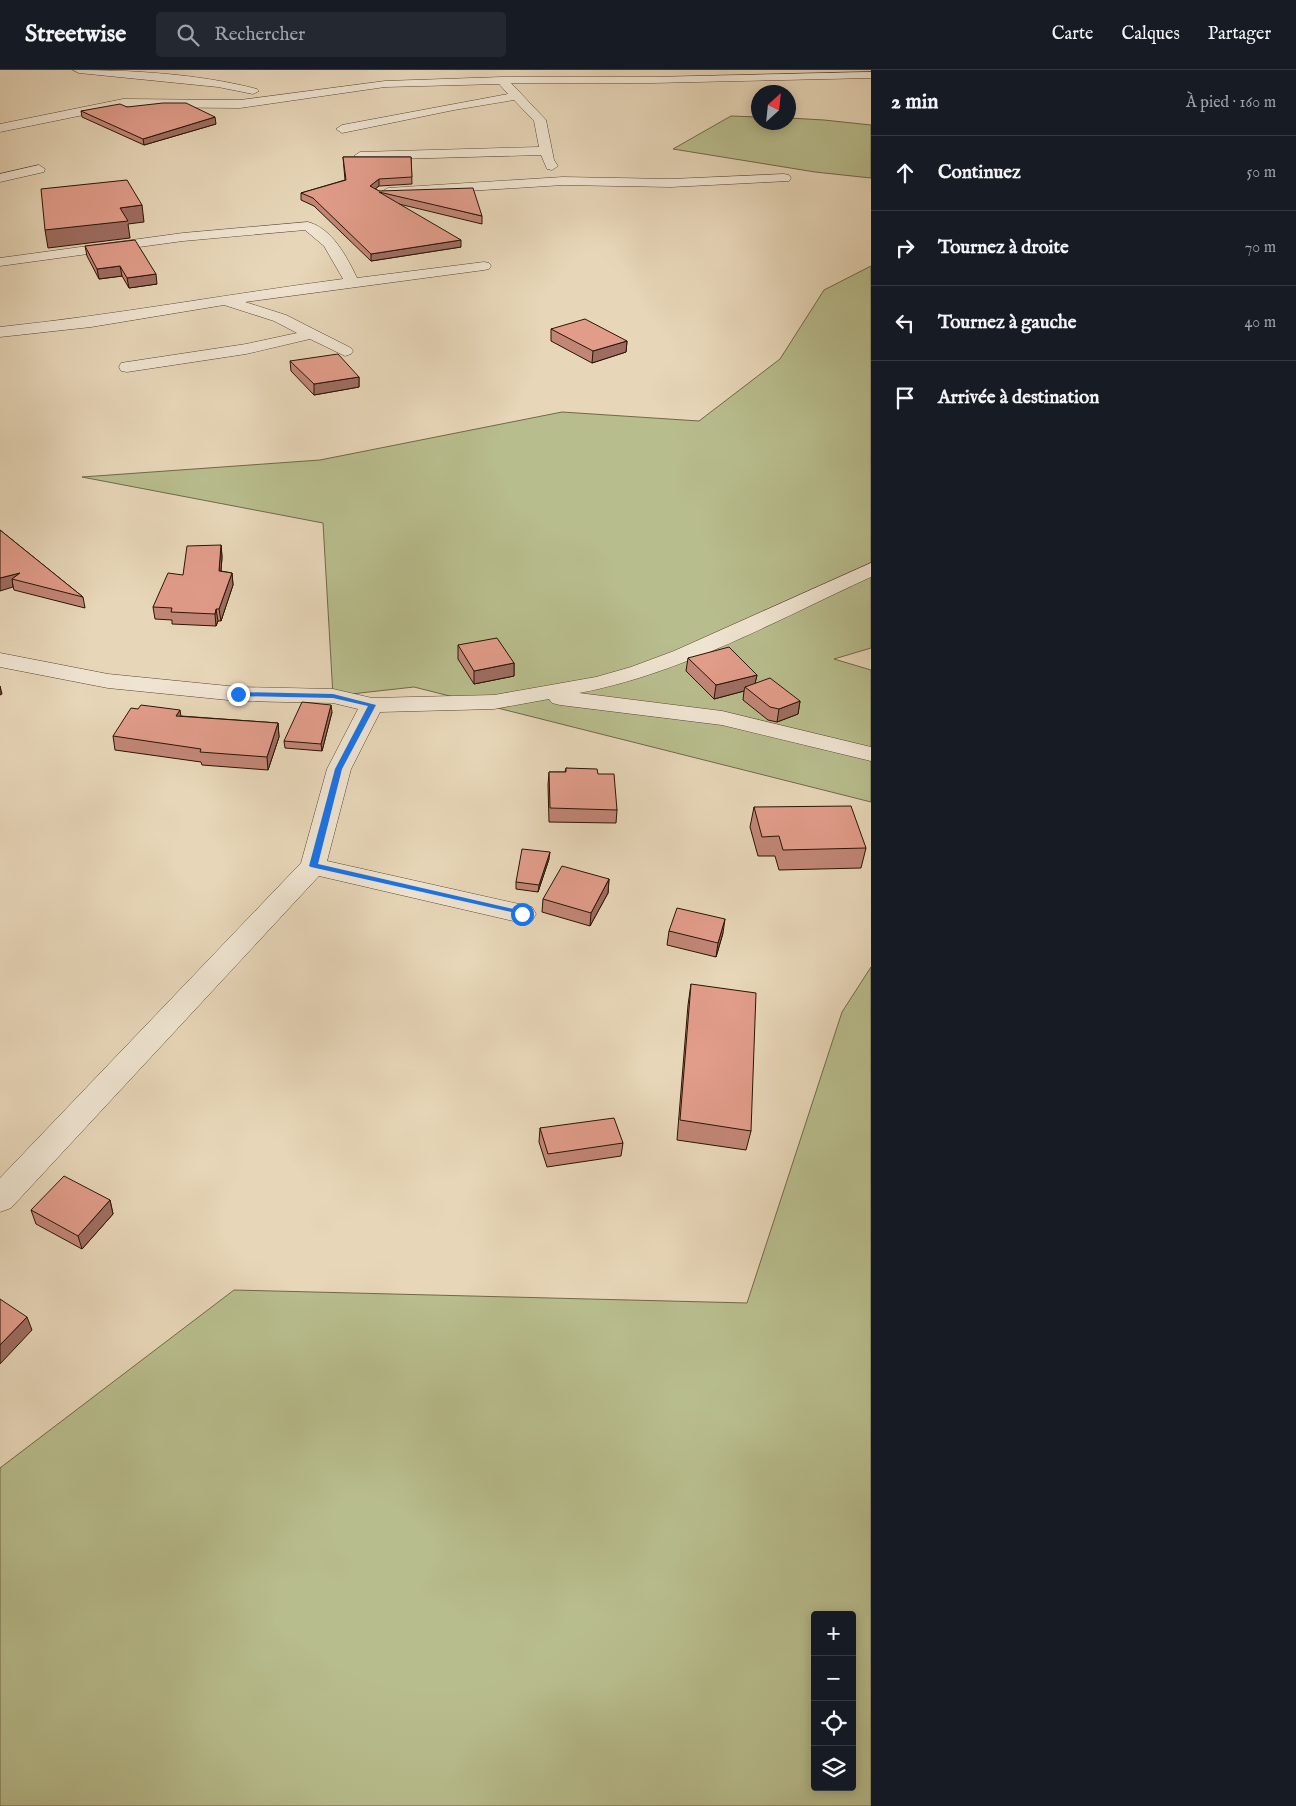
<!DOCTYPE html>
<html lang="fr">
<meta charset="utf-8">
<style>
:root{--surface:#171b24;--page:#242831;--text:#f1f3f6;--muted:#9ea1a6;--line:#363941}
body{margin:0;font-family:"IM FELL English",serif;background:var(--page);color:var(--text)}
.controls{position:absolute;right:15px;bottom:15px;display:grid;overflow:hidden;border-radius:5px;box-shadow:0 2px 12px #0003}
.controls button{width:45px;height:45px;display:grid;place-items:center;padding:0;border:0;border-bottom:1px solid var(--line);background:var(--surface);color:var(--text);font:25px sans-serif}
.compass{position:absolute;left:751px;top:15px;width:45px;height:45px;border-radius:50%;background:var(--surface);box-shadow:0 2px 12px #0003;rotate:27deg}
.stop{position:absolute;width:15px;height:15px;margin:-11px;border:4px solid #1a73e8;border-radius:50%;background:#fff}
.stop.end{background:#1a73e8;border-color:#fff;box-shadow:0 1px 5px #0008}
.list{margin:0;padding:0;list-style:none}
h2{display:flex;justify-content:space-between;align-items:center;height:65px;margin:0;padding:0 20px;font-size:21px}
h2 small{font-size:16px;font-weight:400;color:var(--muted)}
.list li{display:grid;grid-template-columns:32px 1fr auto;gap:15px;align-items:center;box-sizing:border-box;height:75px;padding:0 20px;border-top:1px solid var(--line)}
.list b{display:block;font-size:19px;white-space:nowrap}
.list em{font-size:16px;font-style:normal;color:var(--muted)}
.icon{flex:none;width:28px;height:28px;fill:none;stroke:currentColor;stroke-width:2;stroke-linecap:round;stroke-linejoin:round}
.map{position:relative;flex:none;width:871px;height:1736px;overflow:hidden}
header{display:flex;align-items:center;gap:30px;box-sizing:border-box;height:70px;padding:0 25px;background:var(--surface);border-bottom:1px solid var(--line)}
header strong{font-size:24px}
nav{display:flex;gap:28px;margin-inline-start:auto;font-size:18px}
.search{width:350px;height:45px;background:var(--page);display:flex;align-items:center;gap:12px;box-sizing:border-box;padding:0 18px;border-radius:5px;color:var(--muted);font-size:19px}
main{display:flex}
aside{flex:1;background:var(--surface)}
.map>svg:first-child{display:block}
.green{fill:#b8bd8d;stroke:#716848;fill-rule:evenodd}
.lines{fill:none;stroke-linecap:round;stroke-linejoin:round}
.minor-casing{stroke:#594431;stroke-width:1}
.minor{fill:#efe4d1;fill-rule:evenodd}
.wall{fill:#c28677;stroke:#2a1404}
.shaded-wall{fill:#9e6d61;stroke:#2a1404}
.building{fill:#e19c8a;stroke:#2a1404}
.route{fill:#1a73e8}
</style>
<header>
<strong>Streetwise</strong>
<div class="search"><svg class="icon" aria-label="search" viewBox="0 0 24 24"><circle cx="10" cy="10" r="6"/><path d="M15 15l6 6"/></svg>Rechercher</div>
<nav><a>Carte</a><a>Calques</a><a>Partager</a></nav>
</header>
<main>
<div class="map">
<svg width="871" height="1736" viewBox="0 0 871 1736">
<rect width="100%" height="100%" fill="#e7d6b8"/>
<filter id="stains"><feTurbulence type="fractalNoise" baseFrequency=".004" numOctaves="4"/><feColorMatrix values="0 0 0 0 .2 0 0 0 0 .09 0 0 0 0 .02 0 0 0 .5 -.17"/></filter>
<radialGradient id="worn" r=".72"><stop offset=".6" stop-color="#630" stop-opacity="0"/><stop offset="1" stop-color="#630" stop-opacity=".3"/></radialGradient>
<path class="green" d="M731 46 758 47V52H788L789 48 824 50 871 55V108L815 102 673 79Z
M871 196V578L834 589 871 600V732L414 617 333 626 323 453 82 407 320 390 562 342 699 351 780 289 824 220Z
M871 897V1736H0V1398L234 1220 747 1233 842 942ZM815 1545H852V1717H815Z"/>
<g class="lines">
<g class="minor-casing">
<path id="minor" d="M73 0C132 0 200 4 257 19L259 21 253 24 218 17 79 3Z
M871 2V8L652 13H511L546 50 554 90 558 96 552 100 547 99 541 85 360 90 354 86 360 82 539 77 534 51 514 30 454 40 342 63 336 59 342 55 508 24 499 14 385 17 240 38 123 37 0 62V54L123 29 240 30 385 11 502 7H652Z
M39 95 45 99 44 102 0 112V104Z
M784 104 789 105 791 108 789 111 671 117 563 115 388 126 381 122 388 118 563 107 671 109Z
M308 152C332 158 347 187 357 208L484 192 489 193 491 196 489 199 484 200 245 232 286 245 351 278 353 281 351 284 345 286 310 269 246 284 127 302 121 301 119 297 121 293 127 292 246 274 297 263 274 251 224 235 91 257 0 267V257C115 245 228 224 343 209L324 176 305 160 183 171 0 196V188L183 163Z
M871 493V507C777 550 681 604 579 623L722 641 871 677V691L722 655 560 635 552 633 549 629 494 639 380 642 351 699 327 791 532 837 536 844 532 851 522 853 319 806 11 1138 0 1142V1108L301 793 327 699 358 639 333 633 238 631 108 618 0 597V583L108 604 238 617 333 619 372 628 494 625 596 607 631 597 674 581Z"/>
</g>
<use href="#minor" class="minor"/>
</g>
<path class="wall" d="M127 37 216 54 144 75 82 47 81 41Z
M343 87H411L412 114 379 116 375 119 379 121 482 146V154L399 134 461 177 371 191 314 136 301 130V123L345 110Z
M85 176 157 214 129 218 122 206 99 209 87 186Z
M551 259 627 271 626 282 592 293 551 271Z
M290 291 359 307V317L314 325 291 301Z
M0 460 83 527 85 538 14 520Z
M221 475 222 487 221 501 232 503 233 515 221 551H218L216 556 172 554V550L155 549 153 537 183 505Z
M458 575 514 593V606L474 614 458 589Z
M688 588 757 605 755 613 800 631 798 644 777 652 768 650 743 630 744 621 714 629 686 601Z
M332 642 322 681 285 678 284 671Z
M181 646 278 653 279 667 268 700 202 695 201 692 115 680 113 666Z
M566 698 598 704 617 740 616 753 549 752 548 715 549 702H565Z
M754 737 866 778 861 798 779 800 775 786H758L750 757Z
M549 789 538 822 516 819V812Z
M609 809 608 823 590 856 542 842 543 829Z
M669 861 723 863 716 887 667 875Z
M691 914 751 1061 746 1080 677 1070 688 935Z
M540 1058 623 1073 621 1086 547 1097 539 1072Z
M110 1130 113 1144 82 1179 36 1154 31 1140Z"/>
<path class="shaded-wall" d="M215 47 216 54 144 75 143 69Z
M379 109V116L370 123V116Z
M142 135 144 152 128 154 130 168 48 178 45 160 120 138Z
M461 170V177L371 191V184Z
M120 196 122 206 99 209 97 199Z
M156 204 157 214 129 218 127 208Z
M627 271 626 282 592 293 593 281Z
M359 307V317L314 325V314Z
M221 475 222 487 220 513 219 501Z
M20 503 12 509 13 517 0 521V508Z
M232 503 233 515 221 551 219 539Z
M216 539 218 551 216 556 215 544Z
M514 593V606L474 614V601Z
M757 605 754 618 745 617 744 621 714 629 716 615Z
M0 616 2 624 0 625Z
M800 631 798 644 777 652 779 639Z
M331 635 332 642 322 681 321 674Z
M180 640 182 653 176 646Z
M278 653 279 667 268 700 267 687Z
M550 782 549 789 538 822 539 815Z
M609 809 608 823 590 856 591 843Z
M725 849 723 863 716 887 718 873Z
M110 1130 113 1144 82 1179 78 1166Z
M27 1247 32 1260 0 1294V1275Z"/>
<path class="building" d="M163 33H186L215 47 143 69 81 41 120 34 127 37Z
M343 87H411L412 107 379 109 370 116 379 121 473 118 482 146 379 122 461 170 371 184 313 128 301 123 346 110Z
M127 110 142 135 120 138 128 151 45 160 41 119Z
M135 170 156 204 127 208 120 196 97 199 85 176Z
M585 249 627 271 593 281 551 259Z
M338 284 359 307 314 314 290 291Z
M0 460 83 527 12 509 20 503 0 508Z
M221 475 219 501 232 503 219 539H216L215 544 171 542 172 538 153 537 168 503 183 505 187 476Z
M497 568 514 593 474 601 458 575Z
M729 577 757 605 716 615 688 588Z
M770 608 800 631 779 639 770 637 745 617Z
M302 632 331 635 321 674 284 671Z
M141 635 180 640 176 646 278 653 267 687 200 682 201 679 113 666 131 638 138 639Z
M566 698 597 699 598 704H614L617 740 550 738 549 702H566Z
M851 736 866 778 783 780 779 766 762 767 754 737Z
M522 779 550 782 539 815 516 812Z
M562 796 609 809 591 843 543 829Z
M677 838 725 849 718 873 669 861Z
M691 914 756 923 751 1061 680 1050Z
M614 1048 623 1073 548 1084 540 1058Z
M64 1106 110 1130 78 1166 31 1140Z
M0 1229 27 1247 0 1275Z"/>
<path class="route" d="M238 622 333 624 376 635 342 699 318 794 522 841 525 842V845L311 797 309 796 335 699 368 636 333 628 236 626 235 624Z"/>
<rect width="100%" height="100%" filter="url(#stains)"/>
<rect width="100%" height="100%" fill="url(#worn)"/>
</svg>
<div class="controls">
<button>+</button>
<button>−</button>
<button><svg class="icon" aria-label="locate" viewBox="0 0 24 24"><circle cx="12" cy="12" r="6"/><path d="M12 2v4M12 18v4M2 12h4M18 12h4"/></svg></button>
<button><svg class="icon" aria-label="layers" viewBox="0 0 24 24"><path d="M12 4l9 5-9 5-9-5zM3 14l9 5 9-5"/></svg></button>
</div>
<svg class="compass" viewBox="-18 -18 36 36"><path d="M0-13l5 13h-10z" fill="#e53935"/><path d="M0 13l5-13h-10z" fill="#9ea1a6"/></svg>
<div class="stop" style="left:522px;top:844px"></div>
<div class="stop end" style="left:238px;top:624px"></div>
</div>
<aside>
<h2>2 min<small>À pied · 160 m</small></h2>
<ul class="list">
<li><svg class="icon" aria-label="ahead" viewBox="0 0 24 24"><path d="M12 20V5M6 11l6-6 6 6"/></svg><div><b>Continuez</b></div><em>50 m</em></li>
<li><svg class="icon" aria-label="right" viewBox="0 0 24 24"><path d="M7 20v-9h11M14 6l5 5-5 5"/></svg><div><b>Tournez à droite</b></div><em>70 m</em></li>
<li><svg class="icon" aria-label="left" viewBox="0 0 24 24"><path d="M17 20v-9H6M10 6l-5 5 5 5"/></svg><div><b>Tournez à gauche</b></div><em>40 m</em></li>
<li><svg class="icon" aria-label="arrive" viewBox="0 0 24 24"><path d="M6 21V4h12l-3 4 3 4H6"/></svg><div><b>Arrivée à destination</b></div></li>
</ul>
</aside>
</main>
